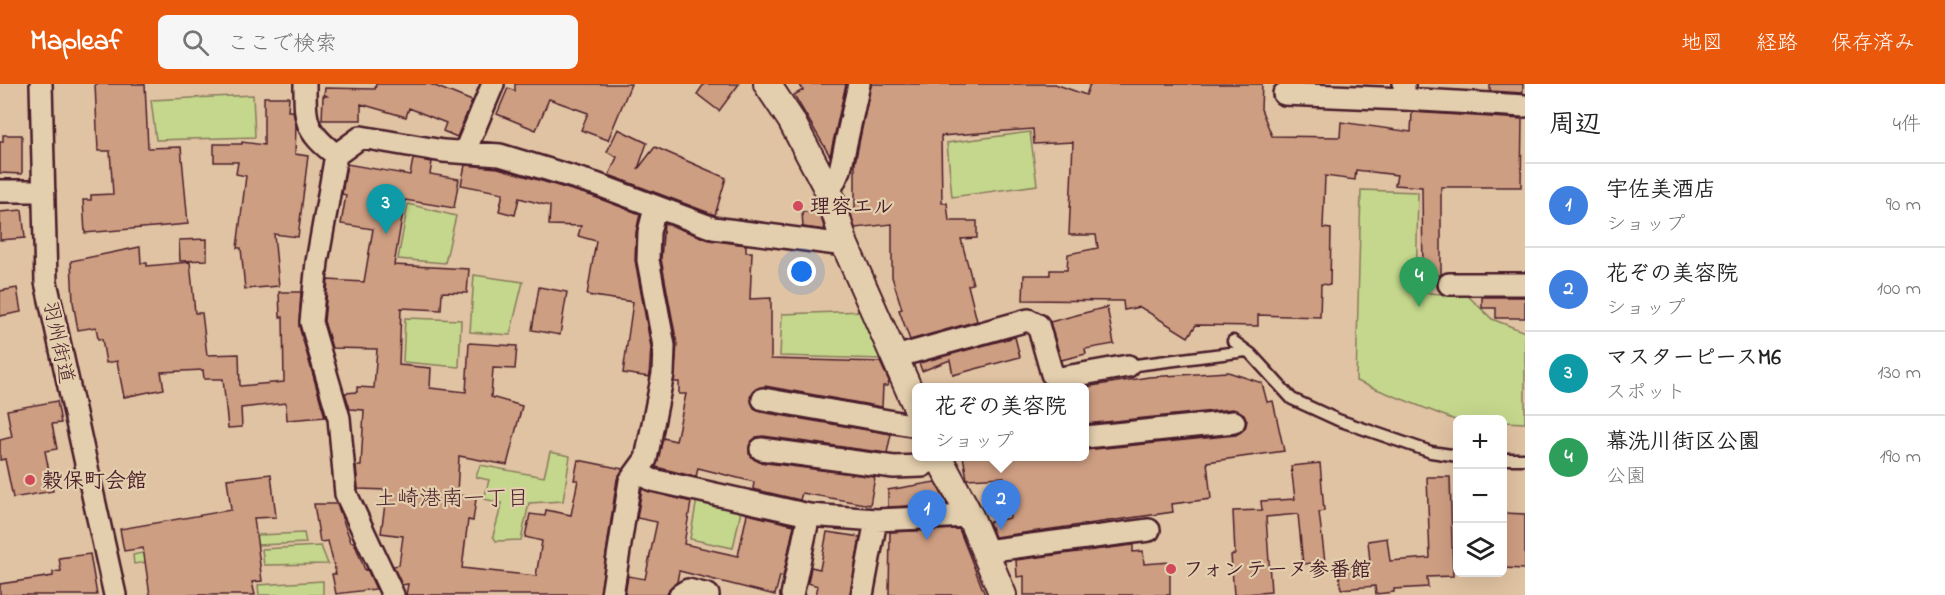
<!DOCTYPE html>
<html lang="ja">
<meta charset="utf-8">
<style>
:root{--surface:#fff;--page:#f6f6f6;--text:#222;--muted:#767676;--line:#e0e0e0;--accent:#ea580c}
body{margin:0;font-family:"Indie Flower","Klee One",sans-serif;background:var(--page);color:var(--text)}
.controls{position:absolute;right:18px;bottom:18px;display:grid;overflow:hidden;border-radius:9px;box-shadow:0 6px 24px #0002}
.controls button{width:54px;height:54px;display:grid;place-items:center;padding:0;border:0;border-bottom:2px solid var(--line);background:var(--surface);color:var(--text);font:30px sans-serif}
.you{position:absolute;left:802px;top:188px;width:21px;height:21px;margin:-15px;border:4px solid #fff;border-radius:50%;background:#1a73e8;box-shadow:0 0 0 9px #1a73e833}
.badge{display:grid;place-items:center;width:39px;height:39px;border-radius:50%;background:var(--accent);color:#fff;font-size:20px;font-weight:700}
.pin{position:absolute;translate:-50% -50px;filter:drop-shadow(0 2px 3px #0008)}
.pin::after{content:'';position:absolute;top:32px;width:21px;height:18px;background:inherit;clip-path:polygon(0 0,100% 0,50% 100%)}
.popup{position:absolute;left:912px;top:299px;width:177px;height:78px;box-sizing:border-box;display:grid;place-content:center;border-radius:9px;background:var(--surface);filter:drop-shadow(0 2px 4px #0005);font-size:20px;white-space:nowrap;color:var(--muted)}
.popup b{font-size:22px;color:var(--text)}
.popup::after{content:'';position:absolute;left:50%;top:100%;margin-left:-12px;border:12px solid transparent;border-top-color:var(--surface)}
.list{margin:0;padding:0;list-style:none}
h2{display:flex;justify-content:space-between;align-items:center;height:78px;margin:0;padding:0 24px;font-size:26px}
h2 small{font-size:20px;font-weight:400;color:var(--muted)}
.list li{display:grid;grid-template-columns:39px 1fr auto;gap:18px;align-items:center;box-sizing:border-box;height:84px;padding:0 24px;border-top:2px solid var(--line)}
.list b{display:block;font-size:22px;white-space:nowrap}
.list p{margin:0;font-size:20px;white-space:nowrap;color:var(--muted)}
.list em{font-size:20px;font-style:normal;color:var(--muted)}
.icon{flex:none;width:33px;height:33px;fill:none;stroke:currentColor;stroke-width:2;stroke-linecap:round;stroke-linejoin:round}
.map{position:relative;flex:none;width:1525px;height:511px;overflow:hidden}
header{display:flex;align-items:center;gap:36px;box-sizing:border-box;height:84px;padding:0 30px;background:var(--accent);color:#fff}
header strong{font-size:28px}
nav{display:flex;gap:33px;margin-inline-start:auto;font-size:21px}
.search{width:420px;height:54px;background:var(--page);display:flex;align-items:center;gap:15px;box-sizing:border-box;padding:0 21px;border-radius:9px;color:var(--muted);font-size:22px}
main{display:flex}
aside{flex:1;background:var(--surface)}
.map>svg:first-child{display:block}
.green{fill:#c4d78c;stroke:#877b5c;stroke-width:1.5}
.building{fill:#ce9e82;stroke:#4a1f2b;stroke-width:1.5}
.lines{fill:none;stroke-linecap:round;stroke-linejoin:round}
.service-casing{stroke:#4a1f2b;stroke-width:15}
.minor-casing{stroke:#4a1f2b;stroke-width:26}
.tertiary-casing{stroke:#4a1f2b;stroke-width:30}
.service{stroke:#e3cead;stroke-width:10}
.minor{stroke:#e3cead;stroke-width:21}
.tertiary{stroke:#e3cead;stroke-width:26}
.poi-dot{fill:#d1495b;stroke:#e3cead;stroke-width:2}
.labels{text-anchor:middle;stroke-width:4.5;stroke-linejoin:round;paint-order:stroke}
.poi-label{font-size:21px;font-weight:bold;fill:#4a1f2b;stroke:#e3cead;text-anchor:start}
.street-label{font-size:21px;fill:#4a1f2b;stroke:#e3cead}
.neighbourhood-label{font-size:22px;fill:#4a1f2b;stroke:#e3cead}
</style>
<header>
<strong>Mapleaf</strong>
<div class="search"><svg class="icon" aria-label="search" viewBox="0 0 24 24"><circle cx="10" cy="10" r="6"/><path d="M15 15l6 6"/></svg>ここで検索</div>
<nav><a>地図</a><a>経路</a><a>保存済み</a></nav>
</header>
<main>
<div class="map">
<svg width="1525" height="511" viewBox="0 0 1525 511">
<rect width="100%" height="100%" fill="#e0c3a2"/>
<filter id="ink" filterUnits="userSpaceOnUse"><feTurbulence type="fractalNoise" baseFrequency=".0167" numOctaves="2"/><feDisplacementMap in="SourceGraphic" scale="12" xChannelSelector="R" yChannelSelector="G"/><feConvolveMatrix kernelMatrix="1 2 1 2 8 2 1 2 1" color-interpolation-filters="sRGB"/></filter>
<g filter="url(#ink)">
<path class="green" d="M253 11 255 53 156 56 151 16Z
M1030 48 1037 101 952 113 947 59Z
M1361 106 1418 108 1416 208 1468 212 1492 235 1525 248V339L1503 338 1502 336H1455L1356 297Z
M408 120 456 132 445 179 398 175Z
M474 191 523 198 510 251 470 248Z
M865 227 882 275 780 272 782 230Z
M405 234 461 236 459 283 403 278Z
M550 368 570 372 563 417 529 419 521 456 496 457 493 452 502 419 484 415 489 396 476 393 480 381 544 393Z
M697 415 741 427 733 464 690 455Z
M304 449 306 459 256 461 134 480 133 471 216 453Z
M321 462 328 480 264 481 262 465Z
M323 497V511H259L258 501Z"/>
<path class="building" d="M95 0H145L148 64 181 63 188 140 85 149 83 116H91V111L113 110 110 67H98Z
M376 0H430L472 17 457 53 443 47 446 39 409 24 406 33 361 20V36H322L323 12H327L324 10 325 4 375 5Z
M515 0H631L608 56 581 46 588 29 549 15 536 46 497 30 508 4 515 7Z
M704 0H739L719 27 697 10Z
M799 0H846L830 72 794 11 803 6Z
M871 0H1055L1086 11 1090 0H1262L1261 25 1272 52 1340 53 1341 38 1411 48 1412 28 1522 35 1521 103H1441V191L1423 192 1422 103 1395 101 1397 91 1356 86 1355 96 1325 92 1323 144 1331 145 1330 201 1321 200 1320 233 1258 231V242L1196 241 1188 253 1140 223 1124 226 1123 217 1023 216 1024 191H1050V186H1067L1068 170 1098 164 1096 151H1069L1073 58 1034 60 1033 45 941 52 942 119H947L949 137H977V154L961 155 973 200 968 201 977 237 910 256 899 226 902 225 892 193V140L855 144 850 126H855V79Z
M1490 0H1523V9L1490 7Z
M264 13H289L288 27H293L296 41 295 70 308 72 298 153 274 150 279 202 245 205 241 164H237L246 92 236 90 238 78H214V60H242V58L264 61Z
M618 45 647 59 638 85 655 63 726 94 715 131 609 91 617 73 607 68Z
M3 51H22V90L0 89V58H3Z
M413 75 432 78 430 90 459 95 454 124 405 116 394 181 469 185 467 209 442 208 441 226 401 224 399 281 431 284 430 304 466 308 469 259 517 262 515 285 493 284 491 313 522 322 507 381 459 372 457 410 476 415 473 437 468 436 462 484 536 492 542 457 525 453 530 430 545 432 546 426 571 431 578 396H574L578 376 623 385 617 395 600 511H406L408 500 402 501 393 482 399 481 403 452 381 449 387 406 358 405 356 382H361L364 326 350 325 345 309 357 308V303L374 304 377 265 332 264 324 237 328 196 364 198 373 145 341 140 346 111 342 110 347 80 410 91Z
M465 81 498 84 592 112 640 130 636 148 635 176 651 263 649 293 623 289 633 218 587 211 596 157 578 152 581 142 549 141 550 122 519 114 515 131 499 127 503 109 461 101Z
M22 126 25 154 0 156V128Z
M819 127 825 146 803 143 802 128Z
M664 139 709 156 746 161V168H752L750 215 771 214V275L880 278 889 297 888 302H883L882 323 765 302 754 306 750 313 754 324 761 328 891 350 887 369 763 352 756 353 749 363V370L759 378 875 393 870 421 802 409 800 416 753 405 754 398 698 384 696 393 656 383 663 354 676 357 686 310H679V298H674L677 260 661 175Z
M207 155V176L180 177 179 156Z
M140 163 141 179H147V182L190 178 195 229H202L207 271 239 270 240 302 284 298 283 233H280L279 208H301L299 242 325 333 287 336 286 319 241 324 242 343 228 344 223 295H204L203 286 161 288 164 305 124 313 117 277 106 279 102 255H98L96 243 78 246 73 218 71 177Z
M539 203 567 208 560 251 532 246Z
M17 204 21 228 0 232V207Z
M1482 213H1525V234H1496V224H1482Z
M1107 223 1114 260 1085 265 1086 270 1061 276 1050 238Z
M1015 253 1020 273 953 291 950 276 922 287 919 279Z
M1228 288 1262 299 1267 318 1273 317 1284 367 1207 378 1211 415 1172 420 1173 428 995 453 989 438 1010 434 1004 393 967 395 963 372H1085V366L1236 351 1245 344 1247 337 1244 330 1233 325 1085 340V303L1149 293Z
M57 317 61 339 52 340 57 365 45 367 53 407 13 414 5 375 0 376V356L12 353 7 326Z
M1320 379 1324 427 1319 428 1325 478 1303 480 1298 430 1266 433 1271 508 1234 511 1231 471 1235 470 1233 427 1262 426 1261 417 1295 415 1291 382Z
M271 390 276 433 254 434 262 497 252 498 255 511H150L143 464 124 467 120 445 231 426 227 395Z
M1427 393H1450L1453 492 1427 493 1428 503 1394 505V508L1376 510 1375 502 1341 505 1338 482 1370 478 1368 457 1387 454 1390 477 1430 474Z
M935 398 947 420 888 423V406Z
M642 405 691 418 684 460 738 472 747 430 794 441 783 493 780 492 775 511 679 487 677 498 669 505 667 511H625L628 492 645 495 657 438 637 434Z
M314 420H337L351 458H354L365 486 367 485 376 505 336 510 332 490H336L328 457 320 458Z
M1503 429 1525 430V485L1503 484Z
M959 445 985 511H889L890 448Z
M827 448 860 453 850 511H816L818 502 808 499 811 483 820 485Z
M1133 461V468L1143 467 1144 480 1170 478V511H1024V492L1017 493 1016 476Z
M90 470 97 511H0V500L53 492V488L61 487 59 474Z"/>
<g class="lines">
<g class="service-casing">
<path id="service" d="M1233 257 1251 270 1292 315 1338 336 1431 368 1458 372
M1128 282 1246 267
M1502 375H1525"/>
</g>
<g class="minor-casing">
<path id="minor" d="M41 0 46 198 115 511
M305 0C305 38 305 47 336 71
M1404 0V15L1525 22
M1284 10 1404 15
M465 67 493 0
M0 107H44
M829 108 840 86 859 0
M1449 200H1525
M895 273 1028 236 1038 241 1052 290 1060 294 1128 282
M763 315 917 342
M1085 353 1234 338
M761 365 894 383 922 382 938 372
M638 388 652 396 809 431 876 436 970 432
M985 467 1149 446
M393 511 346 410 339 334 311 238 317 178 336 71 361 53 443 67 500 71 596 100 713 144 845 161
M612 511 630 397 646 375 663 290 664 262 648 176 649 148 655 124
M680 511 688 506 708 511
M792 511 809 431
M862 511 876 436"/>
</g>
<g class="tertiary-casing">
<path id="tertiary" d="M767 0 791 36 829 108 845 161 917 324
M938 372 970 432 1003 511"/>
</g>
<use href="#service" class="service"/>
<use href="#minor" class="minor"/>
<use href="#tertiary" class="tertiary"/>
</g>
</g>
<g class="poi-dot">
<circle cx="798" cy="122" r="6"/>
<circle cx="30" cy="396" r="6"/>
<circle cx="1171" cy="485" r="6"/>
</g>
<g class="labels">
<g class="poi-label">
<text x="810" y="129">理容エル</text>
<text x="42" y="403">穀保町会館</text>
<text x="1183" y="492">フォンテーヌ参番館</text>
</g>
<g class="street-label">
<text transform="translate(59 258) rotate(78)" y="7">羽州街道</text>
</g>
<g class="neighbourhood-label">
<text x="452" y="421">土崎港南一丁目</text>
</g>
</g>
</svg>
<div class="controls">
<button>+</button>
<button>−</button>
<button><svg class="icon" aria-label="layers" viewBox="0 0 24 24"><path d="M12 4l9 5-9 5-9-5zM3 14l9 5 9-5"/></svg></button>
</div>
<div class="you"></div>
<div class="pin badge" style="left:927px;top:456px;background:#3f7fe0">1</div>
<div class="pin badge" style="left:1001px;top:446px;background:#3f7fe0">2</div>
<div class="popup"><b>花ぞの美容院</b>ショップ</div>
<div class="pin badge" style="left:386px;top:150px;background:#0f9aa8">3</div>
<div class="pin badge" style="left:1419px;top:223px;background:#2e9e5b">4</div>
</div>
<aside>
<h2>周辺<small>4件</small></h2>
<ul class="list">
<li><span class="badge" style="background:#3f7fe0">1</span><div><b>宇佐美酒店</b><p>ショップ</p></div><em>90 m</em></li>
<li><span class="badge" style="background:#3f7fe0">2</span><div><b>花ぞの美容院</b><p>ショップ</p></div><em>100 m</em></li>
<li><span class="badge" style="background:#0f9aa8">3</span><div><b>マスターピースM6</b><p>スポット</p></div><em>130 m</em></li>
<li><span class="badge" style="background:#2e9e5b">4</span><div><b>幕洗川街区公園</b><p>公園</p></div><em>190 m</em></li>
</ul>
</aside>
</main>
